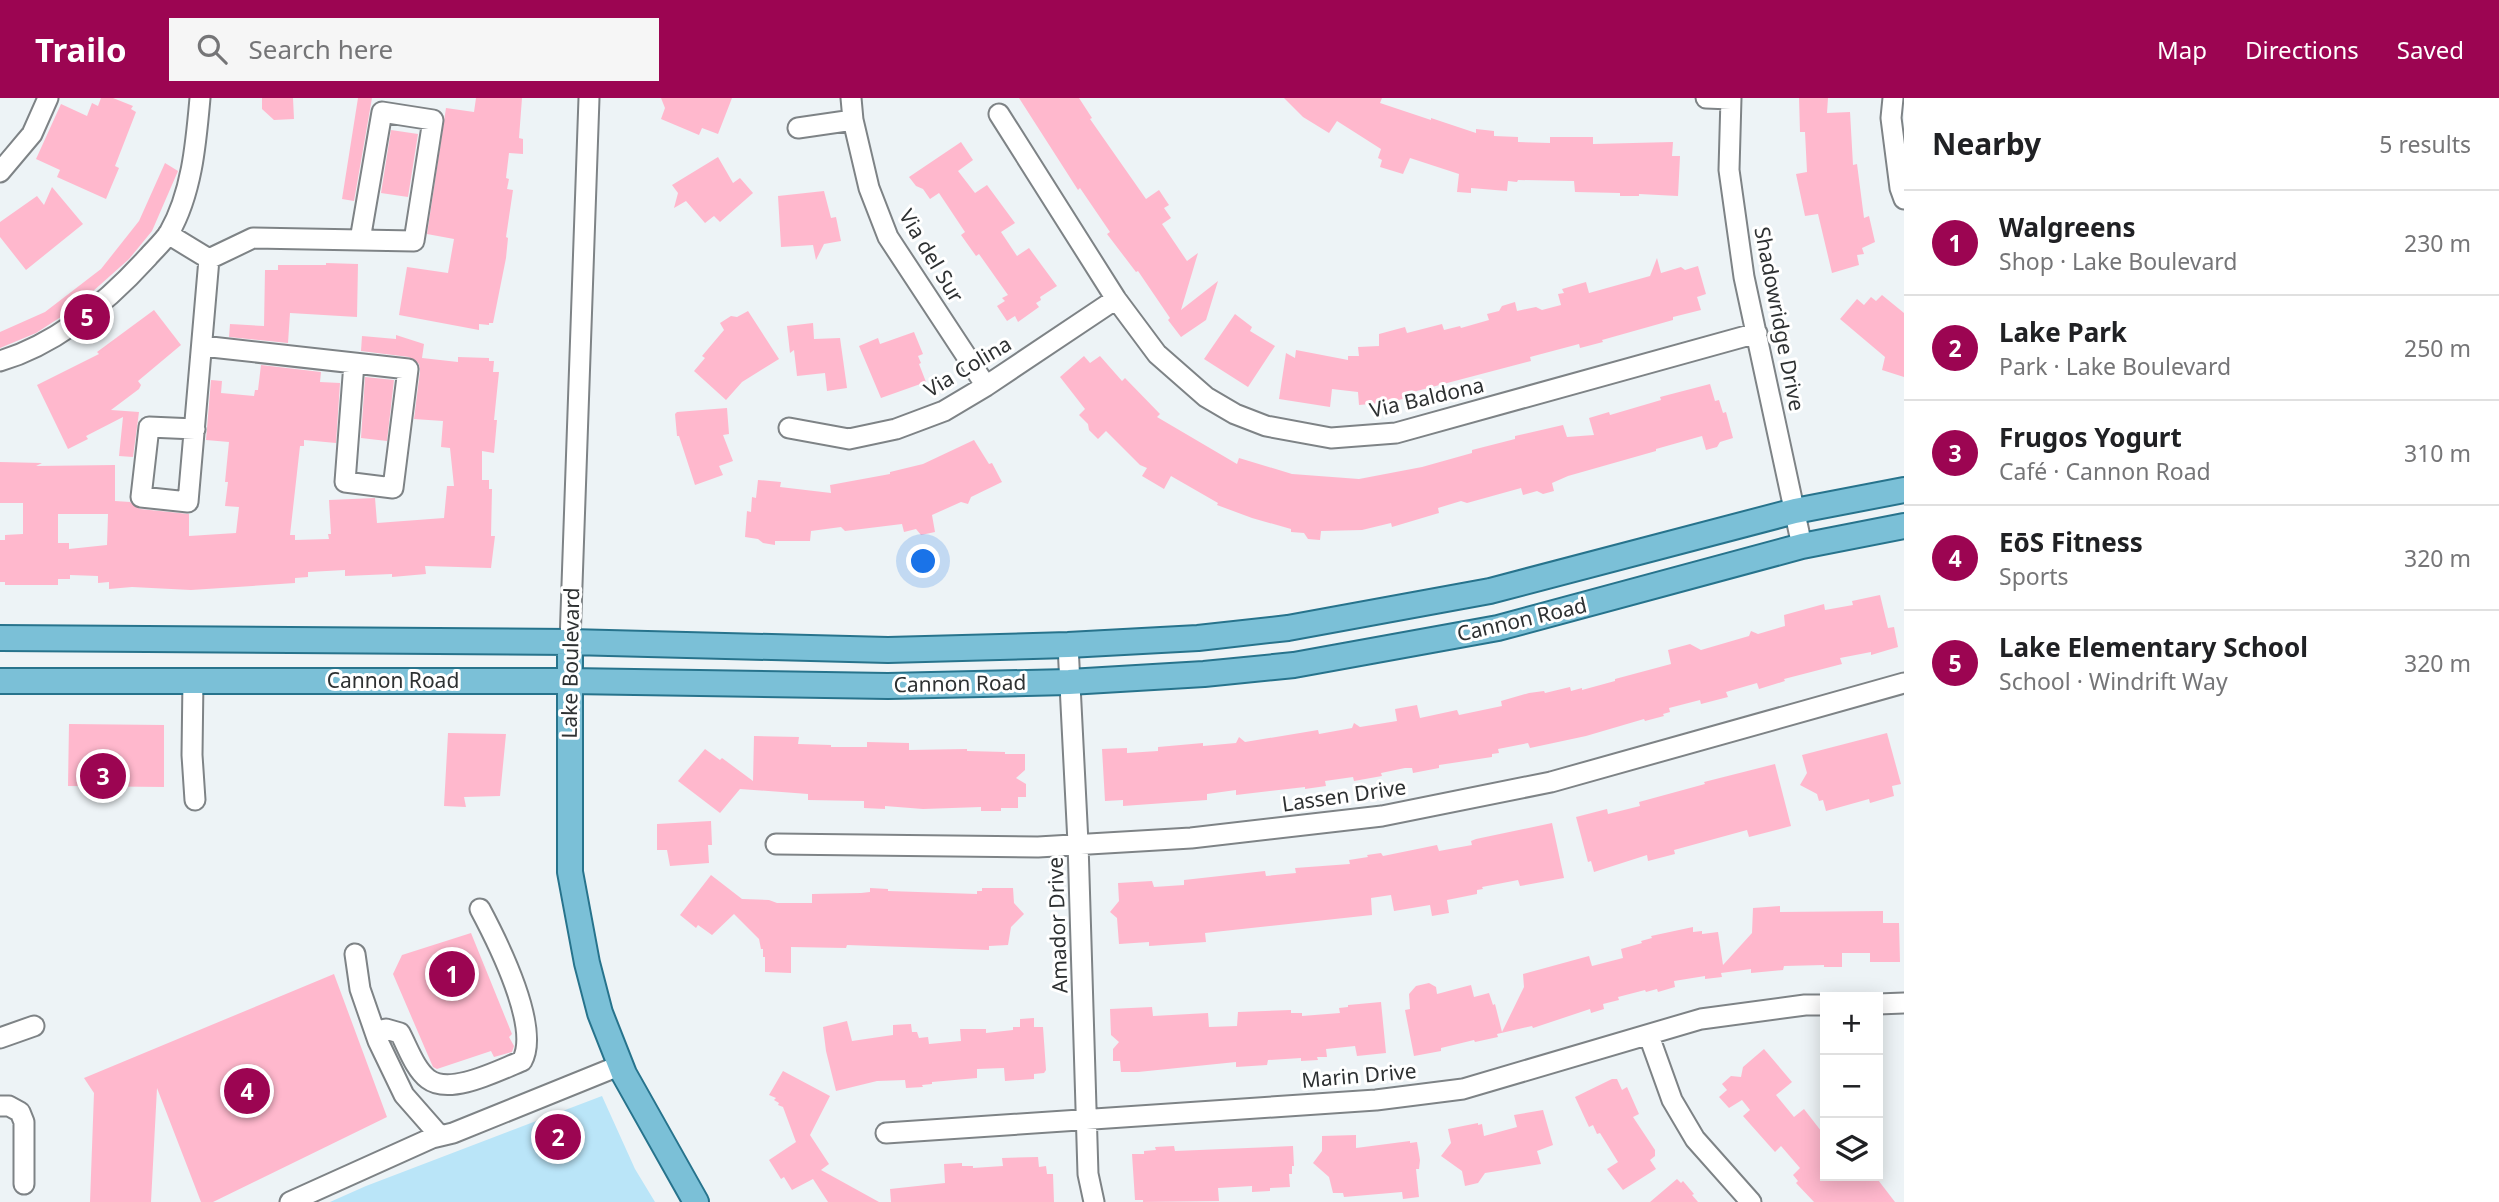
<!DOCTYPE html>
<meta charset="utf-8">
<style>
:root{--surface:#fff;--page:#f6f6f6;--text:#202124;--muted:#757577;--line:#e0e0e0;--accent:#9c0552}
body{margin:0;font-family:"Noto Sans",sans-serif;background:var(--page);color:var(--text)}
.controls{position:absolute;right:21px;bottom:21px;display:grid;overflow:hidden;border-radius:0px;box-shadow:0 4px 18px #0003}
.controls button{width:63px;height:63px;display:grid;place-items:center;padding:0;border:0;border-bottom:2px solid var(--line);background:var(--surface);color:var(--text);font:35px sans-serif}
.you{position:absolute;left:924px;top:464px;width:24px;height:24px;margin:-18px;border:5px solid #fff;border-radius:50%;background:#1a73e8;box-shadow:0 0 0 10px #1a73e833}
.badge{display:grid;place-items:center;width:46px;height:46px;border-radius:50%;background:var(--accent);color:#fff;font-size:23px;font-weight:700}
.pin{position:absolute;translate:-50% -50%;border:4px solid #fff;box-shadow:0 2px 7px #0006}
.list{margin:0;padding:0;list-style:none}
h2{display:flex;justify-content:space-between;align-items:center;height:91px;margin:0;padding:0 28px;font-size:30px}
h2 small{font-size:23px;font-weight:400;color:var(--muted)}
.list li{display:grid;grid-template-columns:46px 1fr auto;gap:21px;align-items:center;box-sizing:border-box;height:105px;padding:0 28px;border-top:2px solid var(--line)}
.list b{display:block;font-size:26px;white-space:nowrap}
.list p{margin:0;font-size:23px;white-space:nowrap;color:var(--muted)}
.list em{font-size:23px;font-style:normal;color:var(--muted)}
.icon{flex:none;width:38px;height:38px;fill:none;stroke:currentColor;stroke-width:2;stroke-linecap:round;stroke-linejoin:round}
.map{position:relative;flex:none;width:1904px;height:1104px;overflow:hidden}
header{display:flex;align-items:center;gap:42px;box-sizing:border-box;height:98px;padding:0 35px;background:var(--accent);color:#fff}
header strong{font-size:33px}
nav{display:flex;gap:38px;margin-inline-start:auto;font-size:24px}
.search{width:490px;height:63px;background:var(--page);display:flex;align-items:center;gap:18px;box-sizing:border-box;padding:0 24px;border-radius:0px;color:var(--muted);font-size:26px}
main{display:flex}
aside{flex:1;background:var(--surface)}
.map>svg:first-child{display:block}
.green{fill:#bae5f8}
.building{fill:#ffb8cd;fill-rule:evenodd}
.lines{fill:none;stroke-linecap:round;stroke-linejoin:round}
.minor-casing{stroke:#7e8386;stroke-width:23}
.major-casing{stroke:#27738c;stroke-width:28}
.minor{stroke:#fff;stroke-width:19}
.major{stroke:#7bc0d7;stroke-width:24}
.labels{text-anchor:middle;stroke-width:6;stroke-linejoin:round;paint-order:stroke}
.street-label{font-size:21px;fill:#2e3132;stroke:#fff}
</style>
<header>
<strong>Trailo</strong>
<div class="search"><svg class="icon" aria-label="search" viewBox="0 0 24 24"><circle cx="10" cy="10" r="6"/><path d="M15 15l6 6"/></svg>Search here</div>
<nav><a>Map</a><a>Directions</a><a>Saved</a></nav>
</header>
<main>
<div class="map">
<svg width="1904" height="1104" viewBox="0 0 1904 1104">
<rect width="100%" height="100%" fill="#edf3f6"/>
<path class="green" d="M602 998 635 1071 655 1104H330L366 1088Z"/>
<path class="building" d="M101 0H113L133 8 131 11 136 14 115 68 119 70 106 101 57 79 60 72 36 61 61 6 87 18 92 5 98 8Z
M262 0H293L294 21 274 22 262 11Z
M358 0H372L354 103 342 101Z
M476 0H522L519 40 523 41V56L509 55 506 80 509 81 507 91 513 92 506 139 508 140 506 160 493 225H489V227L479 226V232L399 217 407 169 448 175 454 141 427 136 446 10 474 14Z
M661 0H732L718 36 702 30 699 37 661 21 665 10Z
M1019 0H1079L1092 20 1090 21 1146 101 1159 92 1169 107 1164 110 1171 120 1162 126 1187 163 1198 155 1181 212 1218 183 1206 222 1181 239 1168 222 1170 220 1138 173 1136 174 1107 136 1110 134 1080 90 1078 92Z
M1284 0H1382L1380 5 1431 22V20L1476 35V31L1494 33V38L1518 39V44L1550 45V39H1593V46L1673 44 1672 58H1680L1678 98 1639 96V98H1620V95L1575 94 1574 83 1518 82 1517 84 1508 83 1507 93 1471 90V95L1457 94 1459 76 1410 60 1403 76 1380 69 1382 62 1378 60 1381 51 1337 23 1329 35 1303 19Z
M1799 0H1828L1827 15 1850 14 1853 67 1857 66 1864 120 1869 118 1875 144 1862 150 1864 156 1857 157 1859 167 1832 175 1818 116 1805 118 1796 76 1807 74 1805 34H1800Z
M391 32 418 36 408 99 381 95Z
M961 44 973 62 958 73 975 95 987 87 1015 125 1001 134 1017 158 1029 150 1057 188 1040 199 1041 202 1036 205 1039 209 1018 224 1015 218 1007 223 997 208 1005 203 1002 200 1008 197 979 156 976 158 961 137 965 134 939 95 930 101 923 91 916 88 909 79Z
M718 59 733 85 740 80 753 95 720 124 714 118 705 125 686 103 674 110 678 95 672 87Z
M165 65 178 73 152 133 129 161 73 211 36 235 0 250V234L45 214 101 171 139 123Z
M52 89 83 126 26 172 0 139V124L37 98 44 107Z
M824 93 831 120 836 119 841 143 824 146 816 162 813 147 781 149 778 98Z
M1657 160 1661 175 1681 169 1685 172 1698 168 1706 196 1697 199 1701 212 1673 219V222L1602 242 1603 244 1580 250 1579 246 1530 259 1531 263 1413 294 1414 296 1405 298 1406 300 1392 304 1359 307 1358 294 1332 291 1330 309 1279 301 1286 255 1295 260 1296 252 1348 262V258H1359L1358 249 1379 248V236L1405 229 1407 235 1442 226 1444 232 1460 228 1461 230 1489 222 1487 216 1499 213 1502 208 1515 204 1517 213 1536 209 1542 212 1561 207 1558 196 1564 195 1562 191 1586 184 1589 195 1650 178Z
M326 165 358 166 357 219 290 215 288 245 229 239 230 226 264 228 265 172H278V167H326Z
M1882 197 1904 215V279L1882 272 1885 259 1840 221 1857 201 1864 207 1871 199 1876 203Z
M154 212 181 247 138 283 141 287 139 291 111 312 139 314 133 359 119 358 123 319 86 338 88 341 68 351 37 287 99 256 97 254Z
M748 213 779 261 742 284 726 302 694 273 705 260 702 258 724 232 720 225 731 218 737 219Z
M1235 216 1252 229 1250 233 1275 248 1248 289 1204 261Z
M813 225 814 241 840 240 847 290 827 293 825 275 797 278 794 252 790 255 787 228Z
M914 234 923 256 918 258 921 265 919 266 926 284 881 300 859 248 878 240 880 246Z
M396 237 424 246 422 260 458 264V259L489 260V263H494L493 274H499L494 322H497L494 355 482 353V382H489V391H492L491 438H495L491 470 425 468 426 476 392 479V476L345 478V472L308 474V479L295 480V485L191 492 132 489 109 491V484L98 485V478L70 477V481H58V487H5V484H0V442H5V437L23 436V405H0V364L42 365 36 368 115 367V403L130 404 140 411 189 416V438L236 435 239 409 225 408 228 384H225L229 344 206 342 211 282 222 283 221 295 254 298 255 292H258L261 267 321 274 320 284 340 285 336 345 304 342V348H300L290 437H295V442L329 441 328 436H331L329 402 375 400 377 425 444 420 447 388H454L450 350 441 349 443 323 414 321 420 273 419 266 409 259 361 253 362 238 396 241ZM58 416H108L107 447 69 451V445H58Z
M1084 258 1090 265 1100 258 1122 283 1125 280 1160 316 1157 319 1237 366 1239 360 1292 376 1359 381 1422 369 1472 355V352L1515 341V338L1563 327 1567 339 1594 337 1589 320 1609 314 1610 317 1661 302 1660 299 1710 286 1715 303 1719 302 1723 315 1726 314 1733 340 1720 344 1717 349 1706 352 1702 338 1656 351V353L1568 378 1552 385 1554 393 1543 396 1537 393 1523 397 1521 390 1467 405 1461 403 1438 410 1439 415 1392 429 1391 425 1362 432 1321 433 1320 442 1308 441 1304 435 1291 434V431L1252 420 1217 407 1218 405 1171 378 1164 391 1142 378 1147 370 1140 367 1106 333 1098 341 1089 332 1088 326 1079 317 1085 311 1060 279Z
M365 279 394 282 387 343 361 340Z
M727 310 729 336 723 337 733 363 719 368 723 377 695 387 679 338H677L675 316 677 314Z
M974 342 989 366 992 365 1002 384 971 399 968 406 961 404 932 417 935 434 921 437 916 431 904 434 902 426 845 433 841 429 811 433 810 443H775V447L763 445 758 441 745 439 747 413 751 414 752 399 756 400 758 382 781 384 780 389 831 395 830 387 890 376V374L923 366Z
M1880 497 1888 530 1894 529 1898 549 1871 557V554L1840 560 1842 566 1784 581 1785 583 1759 591 1757 585 1726 594 1728 599 1701 606 1700 602 1669 610 1670 614 1663 616 1664 618 1645 623 1644 621 1586 638 1530 650 1528 645 1498 651 1499 655 1492 656V659L1439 667V670L1413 675 1412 670H1405L1381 675 1382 678 1354 683 1353 679 1325 683 1326 688 1305 691V689L1236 697V692L1207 696V702L1123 708V702L1105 703 1102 651 1127 650V655L1158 653V649L1203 645V648L1236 645 1239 639 1245 644 1318 632 1319 636 1352 630 1354 625 1360 629 1397 623 1395 611 1417 607 1420 620 1457 612 1459 617 1502 608 1501 603 1529 595 1544 593 1545 595 1570 589 1571 593 1582 590V592L1615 583V581L1671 566 1668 552 1690 546 1701 552 1749 538 1751 533 1758 536 1785 528 1784 517 1824 506 1825 512 1853 507 1852 503Z
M69 626 164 627V689L68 688Z
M448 635 506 636 500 698 464 699 466 709 444 708Z
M1887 635 1901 686 1892 688 1894 698 1870 705 1869 701 1826 713 1823 702 1819 703 1817 696 1800 687 1807 675 1802 657Z
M754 638 799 639 798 646 831 647V649H867V644L909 645V652L967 651V653L1005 654V656H1025V672L1016 680 1026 686V699H1018V710H1001V713H981V709L923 711 885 708V711L864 710V703L808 702V696L740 691 720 715 678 683 705 651 720 662 722 660 753 683Z
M1775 666 1791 728 1749 739 1747 732 1674 752 1675 756 1648 763 1647 757 1594 774 1591 763 1588 764 1576 719 1607 711 1608 716 1640 708 1639 704 1705 686 1704 684Z
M711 723 712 747H708L709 765 670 768 667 752H657V726Z
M1552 725 1564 780 1520 788 1518 782 1482 789 1483 791 1477 792V796L1447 802 1449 815 1432 818 1430 807 1394 813 1391 797 1371 800 1372 817 1205 835 1206 844 1149 848V844L1119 846 1117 820 1110 814 1119 803 1118 785 1152 783 1154 789 1184 787V782L1265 773 1266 778 1296 775 1295 770 1350 766 1349 762 1368 759 1367 757 1381 755 1383 758 1437 747 1439 753 1472 747 1471 743 1476 741Z
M711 777 742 801 769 802 777 805H812V796L861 795 870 794V790L888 791V793L977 796V793H982V790H1013L1014 805 1024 816 1011 829 1008 847 989 848V852L847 847 846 850 791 849V875L765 874V859H763V851H761L759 841 734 816 712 837 698 827 696 830 680 817Z
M1780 808V814L1883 813V825H1899L1900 864H1870V855H1842V869H1824V867L1784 868 1783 872 1751 875V871L1721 875 1722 879 1705 881V878L1674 883 1675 889 1658 894 1657 891 1646 894 1645 892 1618 899 1619 902 1603 906 1604 911 1591 915 1590 911 1533 930 1532 928 1497 936 1498 939 1475 944 1474 942 1441 950V953L1414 958 1405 912 1410 911 1409 896 1416 888 1429 885 1436 889 1437 896 1471 887 1474 899 1489 895 1493 907 1495 906 1502 934 1524 889 1523 876 1589 858 1592 868 1623 860 1621 851 1642 845 1641 843 1652 840 1651 838 1693 829V834L1702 833V836L1718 834 1723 867 1752 835 1753 810Z
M471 835 512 936 509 939 514 948 512 954 494 959 491 953 437 971 433 969 393 876 402 857Z
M334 876 387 1019 213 1104H201L157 990 151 1104H90L94 995 84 980Z
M1381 904 1386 955 1357 958 1355 948 1326 951 1327 959H1317L1318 962 1301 963V960L1268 962 1267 967 1236 969V964L1138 974H1121L1120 963H1113V951L1119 944 1111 937 1110 911 1152 909 1153 918 1208 915 1209 929 1237 928 1238 914 1291 912V915H1302V918L1340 915 1339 910 1348 909V907Z
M1034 920V929H1043L1046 972 1044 975 1034 976V981L1005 983 1004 970 977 971V980L932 984V986L922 987 923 989 906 990 905 982 877 983 836 993 826 953 823 929 847 923 852 943 893 937V927L911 926 912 934H917L919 940 928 939 929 946 961 943 960 931H986V935L1013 932V929H1020V921Z
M1764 951 1792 984 1776 997 1794 1019 1804 1011 1825 1038V1078H1875L1895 1104H1814L1796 1085 1798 1083 1793 1077 1800 1070 1781 1048 1775 1054 1743 1018 1750 1012 1742 1002 1729 1010 1719 999 1727 992 1722 986 1731 978 1741 979 1743 969Z
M783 973 830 998 810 1037 829 1066 821 1072 879 1104H828L813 1081 792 1092 784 1079 781 1081 769 1062 796 1044 783 1009 778 1007 779 1005 774 1002 776 1000 769 997Z
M1612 981H1617L1622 992 1627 989 1639 1016 1633 1019 1655 1052V1058L1650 1062 1656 1071 1623 1092 1607 1071 1618 1064 1600 1035 1597 1036 1593 1027 1589 1029 1575 999Z
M1543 1012 1553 1047 1537 1053 1541 1066 1485 1075 1478 1085 1465 1088 1462 1073 1441 1058 1451 1045 1448 1031 1478 1025V1027L1482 1026 1484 1038 1517 1029 1514 1017Z
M1356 1037V1050L1410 1043V1045L1417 1044 1420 1062 1419 1071H1416L1419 1099 1403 1101 1402 1094 1344 1099 1343 1095H1333L1329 1079 1313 1065 1322 1053V1038Z
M1174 1048 1175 1053 1293 1048 1294 1068H1292V1076H1289L1290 1089 1270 1090V1093L1252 1094V1088L1218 1090 1219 1103 1143 1104V1102H1135L1132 1056H1144V1053L1156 1052 1155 1049Z
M1038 1059 1039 1069 1046 1068 1047 1076H1053L1054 1104H891L890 1091 945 1085 944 1066 962 1065V1068H973V1070L1003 1068 1002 1060Z
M1677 1081 1681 1085 1683 1083 1694 1096 1692 1097 1698 1104H1650Z"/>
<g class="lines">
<g class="minor-casing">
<path id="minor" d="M851 0 853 22 869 90 888 139 986 288
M1706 0 1731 1
M1731 0 1729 72 1744 179 1802 448
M1893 0 1891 20 1900 90 1904 101
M999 16 1116 201 1157 256 1206 299 1235 316 1266 328 1331 340 1396 335 1757 235
M798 30 853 22
M0 74 32 36 48 0
M168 136 209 161 188 404 141 399 149 329 195 331
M209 161 253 140 414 143 433 22 382 14 360 142
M202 248 408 271 393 390 345 384 354 265
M0 263C57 246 108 203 148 159 154 152 163 144 169 135 192 95 196 45 200 0
M789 330 849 341 896 331 944 313 986 288 1116 201
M570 544 589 0
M1068 547 1078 745 1088 1076 1094 1104
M193 581 192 657 195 702
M776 746 1038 749 1191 740 1382 718 1551 684 1904 585
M355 856 360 891 378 943 404 997 440 1038
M1878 906 1904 905
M375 933 386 931 400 935C408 950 415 971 428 981 450 998 499 972 522 963 541 929 497 843 480 811
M1649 938 1672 1002 1695 1041 1751 1104
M0 940 34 928
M0 1008H9L20 1014 24 1024V1086
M886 1035 1376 1002 1463 991 1701 921 1805 907H1825
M290 1104 432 1040 453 1035 621 967"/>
</g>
<g class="major-casing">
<path id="major" d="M0 540 570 544 888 552 1068 547 1198 540 1288 530 1490 493 1795 413 1904 392
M570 544V774L587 865 600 915 624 976 696 1104
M0 583H570L888 588 1069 584 1204 576 1294 567 1498 530 1802 448 1904 428"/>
</g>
<use href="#minor" class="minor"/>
<use href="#major" class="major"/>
</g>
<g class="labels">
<g class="street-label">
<text transform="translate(931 158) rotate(59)" y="7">Via del Sur</text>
<text transform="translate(1779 221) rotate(79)" y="7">Shadowridge Drive</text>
<text transform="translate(968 269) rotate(-31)" y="7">Via Colina</text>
<text transform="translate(1427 300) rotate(-13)" y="7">Via Baldona</text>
<text transform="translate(1522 522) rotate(-13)" y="7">Cannon Road</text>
<text transform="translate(571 565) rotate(-89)" y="7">Lake Boulevard</text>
<text x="393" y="590">Cannon Road</text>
<text transform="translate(960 586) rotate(-1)" y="7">Cannon Road</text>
<text transform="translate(1344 698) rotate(-8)" y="7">Lassen Drive</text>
<text transform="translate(1058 827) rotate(-92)" y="7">Amador Drive</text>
<text transform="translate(1359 978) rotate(-5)" y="7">Marin Drive</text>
</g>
</g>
</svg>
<div class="controls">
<button>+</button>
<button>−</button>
<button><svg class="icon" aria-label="layers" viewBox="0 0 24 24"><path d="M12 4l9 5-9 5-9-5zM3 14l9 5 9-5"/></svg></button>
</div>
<div class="you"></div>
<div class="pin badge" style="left:452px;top:876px">1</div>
<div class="pin badge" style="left:558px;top:1039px">2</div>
<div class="pin badge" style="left:103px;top:678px">3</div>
<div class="pin badge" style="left:247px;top:993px">4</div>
<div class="pin badge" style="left:87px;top:219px">5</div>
</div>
<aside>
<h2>Nearby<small>5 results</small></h2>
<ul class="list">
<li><span class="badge">1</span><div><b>Walgreens</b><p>Shop · Lake Boulevard</p></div><em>230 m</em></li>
<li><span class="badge">2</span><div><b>Lake Park</b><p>Park · Lake Boulevard</p></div><em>250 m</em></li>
<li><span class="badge">3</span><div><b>Frugos Yogurt</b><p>Café · Cannon Road</p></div><em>310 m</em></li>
<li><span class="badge">4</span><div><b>EōS Fitness</b><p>Sports</p></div><em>320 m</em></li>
<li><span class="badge">5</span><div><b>Lake Elementary School</b><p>School · Windrift Way</p></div><em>320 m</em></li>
</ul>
</aside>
</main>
